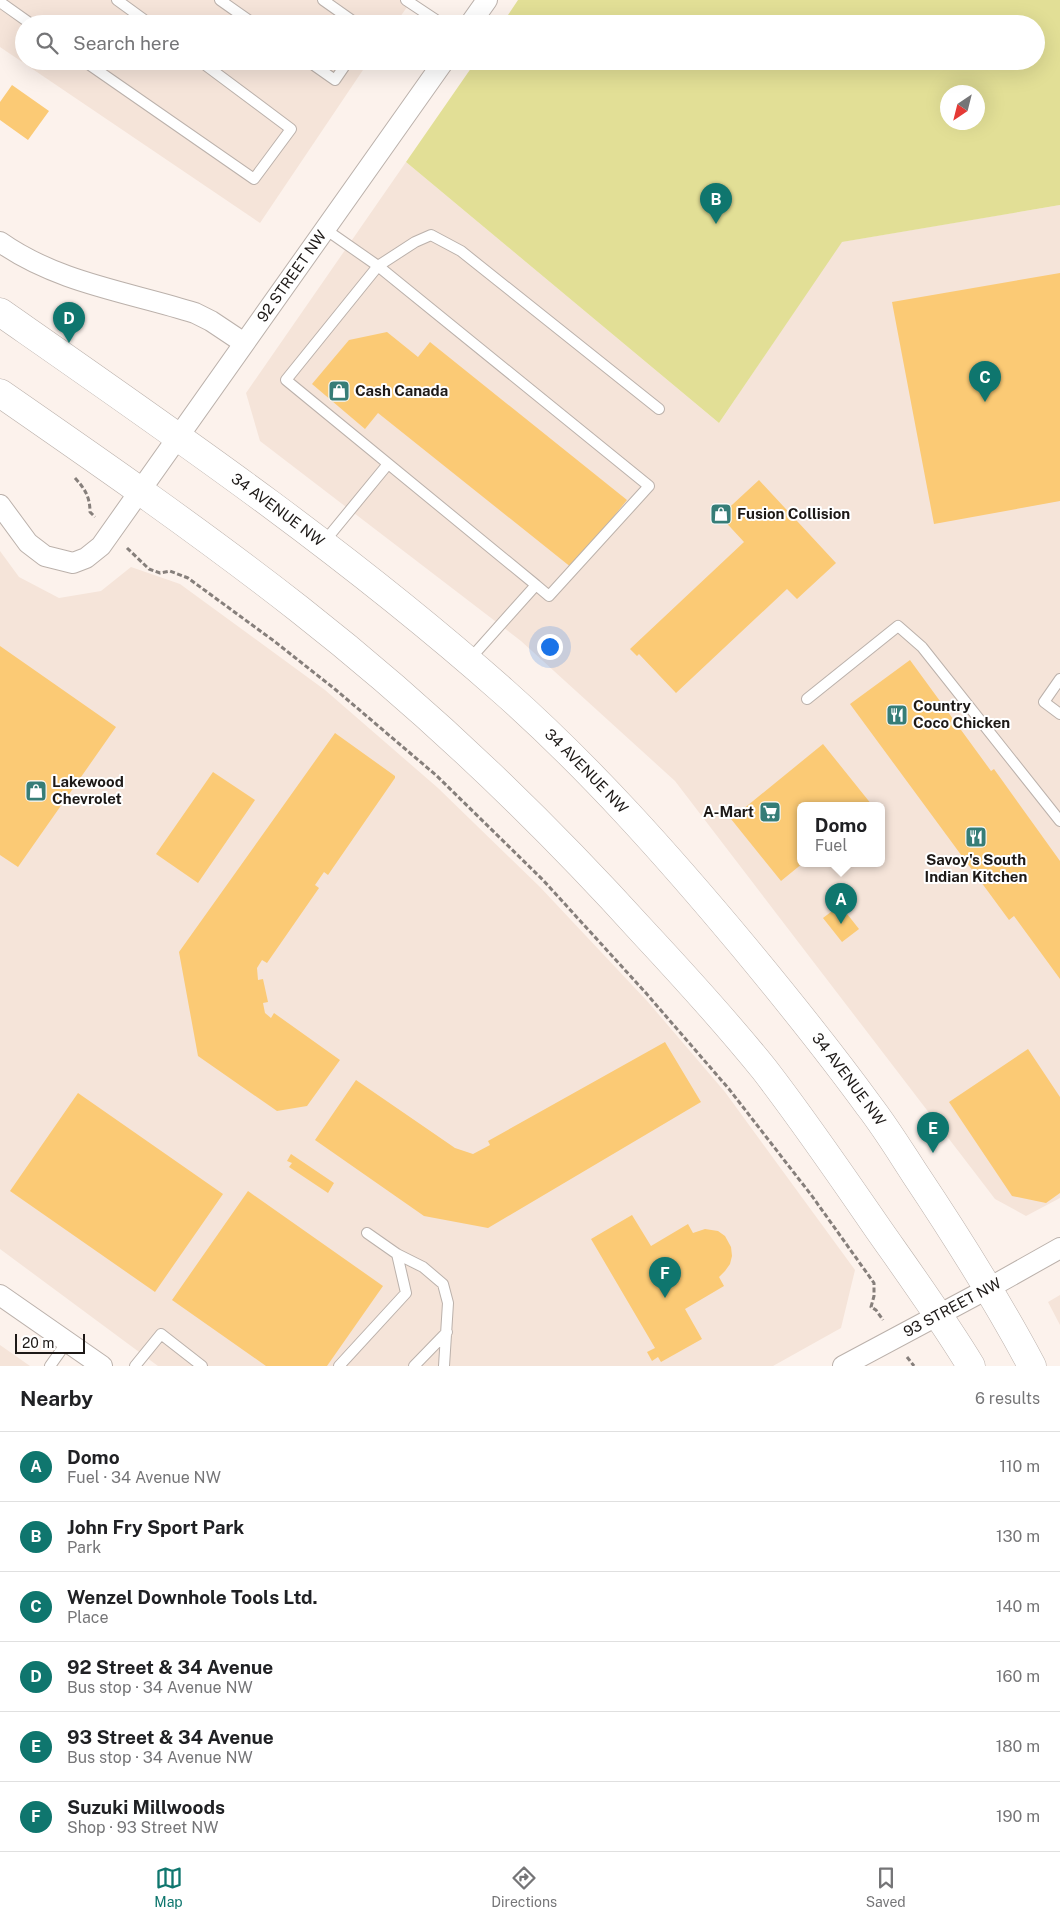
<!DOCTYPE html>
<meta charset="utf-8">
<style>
:root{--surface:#fff;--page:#f6f6f6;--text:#202124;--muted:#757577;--line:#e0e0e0;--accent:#0f766e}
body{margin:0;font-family:"Public Sans",sans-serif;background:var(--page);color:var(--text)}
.compass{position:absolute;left:940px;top:85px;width:45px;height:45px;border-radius:50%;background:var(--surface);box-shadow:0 5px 20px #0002;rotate:215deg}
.scale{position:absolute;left:15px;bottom:12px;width:70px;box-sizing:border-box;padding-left:5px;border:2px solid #1d1917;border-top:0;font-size:14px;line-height:18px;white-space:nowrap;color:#1d1917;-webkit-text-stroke:4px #fff;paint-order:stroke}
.you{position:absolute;left:549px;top:646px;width:18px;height:18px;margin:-12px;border:4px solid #fff;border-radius:50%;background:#1a73e8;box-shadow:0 0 0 8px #1a73e833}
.badge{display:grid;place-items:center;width:32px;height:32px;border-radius:50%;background:var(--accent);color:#fff;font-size:16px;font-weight:700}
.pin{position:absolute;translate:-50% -41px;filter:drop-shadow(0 1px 2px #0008)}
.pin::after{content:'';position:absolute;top:26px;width:18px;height:15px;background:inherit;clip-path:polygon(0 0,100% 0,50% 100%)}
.popup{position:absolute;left:797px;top:802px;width:88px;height:65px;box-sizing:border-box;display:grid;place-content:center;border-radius:8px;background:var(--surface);filter:drop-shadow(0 1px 4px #0005);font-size:16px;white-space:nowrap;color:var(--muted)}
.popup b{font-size:19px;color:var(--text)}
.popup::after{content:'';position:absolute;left:50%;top:100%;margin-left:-10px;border:10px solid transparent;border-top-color:var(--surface)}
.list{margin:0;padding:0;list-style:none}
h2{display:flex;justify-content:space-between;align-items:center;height:65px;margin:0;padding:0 20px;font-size:21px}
h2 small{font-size:16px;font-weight:400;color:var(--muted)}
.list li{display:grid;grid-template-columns:32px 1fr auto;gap:15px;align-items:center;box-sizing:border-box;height:70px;padding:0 20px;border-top:1px solid var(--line)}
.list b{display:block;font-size:19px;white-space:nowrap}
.list p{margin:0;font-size:16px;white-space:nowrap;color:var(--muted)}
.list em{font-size:16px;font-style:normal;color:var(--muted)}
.icon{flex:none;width:28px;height:28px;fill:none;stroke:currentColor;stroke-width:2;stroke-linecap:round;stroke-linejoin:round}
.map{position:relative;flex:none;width:1060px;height:1366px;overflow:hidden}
.search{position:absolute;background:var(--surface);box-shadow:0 5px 20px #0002;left:15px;right:15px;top:15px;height:55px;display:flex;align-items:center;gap:12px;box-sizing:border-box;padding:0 18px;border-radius:28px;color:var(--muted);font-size:19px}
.sheet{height:485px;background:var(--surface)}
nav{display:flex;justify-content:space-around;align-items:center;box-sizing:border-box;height:70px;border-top:1px solid var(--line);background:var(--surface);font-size:14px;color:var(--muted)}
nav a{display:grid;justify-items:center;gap:2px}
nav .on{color:var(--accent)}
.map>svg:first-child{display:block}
.built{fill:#f5e4d9;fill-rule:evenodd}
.green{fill:#e2df96;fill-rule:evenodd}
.building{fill:#fbca75}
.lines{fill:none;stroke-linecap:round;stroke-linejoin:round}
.lane-casing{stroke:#bbb1ab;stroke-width:12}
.street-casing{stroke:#bbb1ab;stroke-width:22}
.secondary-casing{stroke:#bbb1ab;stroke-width:29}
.path{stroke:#867f7b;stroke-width:3;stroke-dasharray:5 2.5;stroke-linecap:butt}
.lane{stroke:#fff;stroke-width:10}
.street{stroke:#fff;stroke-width:20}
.secondary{stroke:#fff;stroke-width:28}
.labels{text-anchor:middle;stroke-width:4;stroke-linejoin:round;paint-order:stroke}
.street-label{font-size:15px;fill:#1d1917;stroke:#fff}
.poi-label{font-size:15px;font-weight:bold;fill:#1d1917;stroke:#fff;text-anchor:start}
</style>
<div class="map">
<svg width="1060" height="1366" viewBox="0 0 1060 1366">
<rect width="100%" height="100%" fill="#fcf2ec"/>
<path class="built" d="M0 0H412L395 24H24V61H369L260 223 0 47Z
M406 162 719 423 841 242 1060 205V1198L1026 1216 995 1199 675 781 521 641 260 441 246 393ZM801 805H881V863H801Z
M0 551 19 577 59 598 101 591 131 567 180 584 325 690 438 788 540 887 648 1002 725 1092 855 1270 841 1328 773 1366H158L0 1249Z
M1060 1295V1325L1048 1302Z
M0 1345 30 1366H0Z"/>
<path class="green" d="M518 0H1060V205L842 242 719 423 406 162 476 61H1036V24H502ZM978 92V122H948V92Z"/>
<path class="building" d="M12 85 49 111 28 140 0 120V102Z
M1060 273V501L934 524 892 302Z
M387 332 418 357 430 342 627 500 572 568 378 413 365 429 312 384 349 340Z
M759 480 836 563 797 599 787 589 676 693 639 654 637 656 630 649 744 542 720 516Z
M0 646 116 727 18 867 0 855Z
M910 660 991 771 994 769 1060 861V979L1014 916 1009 920 850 704Z
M335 733 395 776V778L328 875 324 872 315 885 319 888 267 963 262 960 257 968 258 980 263 979 268 1002 263 1003 265 1013 271 1018 274 1013 340 1060 307 1106 277 1111 198 1056 179 952Z
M823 744 872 805H801V863H803L781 881 731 819Z
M213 772 255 800 198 883 156 854Z
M840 905 859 929 842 942 823 918Z
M665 1042 701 1102 488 1228 424 1216 315 1140 356 1080 455 1148 473 1154 490 1145 488 1141Z
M1028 1049 1060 1097V1193L1046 1203 1012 1196 949 1102Z
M78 1093 223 1194 155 1292 10 1191Z
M291 1154 334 1183 328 1193 289 1167 292 1163 287 1161Z
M248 1191 383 1286 327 1366H266L172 1300Z
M632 1215 651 1246 688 1224 693 1233 705 1229 718 1231 725 1236 731 1247 732 1256 730 1264 725 1271 719 1277 724 1286 685 1309 702 1339 661 1362 658 1357 652 1361 647 1352 655 1348 591 1239Z"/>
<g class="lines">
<g class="lane-casing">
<path id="lane" d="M117 0 150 24
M220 0 254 24
M323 0 357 24
M406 0 442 24
M0 2 31 24
M84 61 254 179 291 129 200 61
M308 61 335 80 348 61
M325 229 378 266 649 486 549 596 536 585 469 660
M324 542 388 464
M536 585 286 380 378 266 415 242 431 235 461 251 659 409
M1060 679 1044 702 1060 714
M807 699 898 626 922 647 1060 821
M367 1233 397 1254 423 1267 443 1284 448 1303 444 1366
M50 1366 67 1342
M135 1366 161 1334 202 1366
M339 1366 406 1293 397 1254
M414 1366 447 1332"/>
</g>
<g class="street-casing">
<g id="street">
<path d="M470 24 487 0"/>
<path d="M0 242C58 283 129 292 195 313L211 321 244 343"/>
<path id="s1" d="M0 505 28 543 45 556 73 563 86 558 101 546 444 61"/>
<path d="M0 1295 102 1366"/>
<path id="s2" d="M843 1366 989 1288 1060 1248"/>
</g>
</g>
<g class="secondary-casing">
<g id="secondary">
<path id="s3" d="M0 312C172 432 345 551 503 691 590 768 669 857 744 947 787 999 829 1051 869 1106 886 1128 900 1151 915 1174 957 1237 997 1300 1032 1366"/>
<path d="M0 393C101 463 202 533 299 609 423 706 538 816 644 933 685 977 726 1022 764 1069 805 1122 843 1178 881 1233 912 1277 943 1320 971 1366"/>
</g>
</g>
<path class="path" d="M75 478C85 489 90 497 90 512L95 517
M127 548 149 569 160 573 170 571 188 578 274 641 336 690 437 776 543 880 645 992 729 1089 812 1196 874 1283V1296L871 1307 876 1310 883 1320
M907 1357 914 1366"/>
<use href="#lane" class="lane"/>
<use href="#street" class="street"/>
<use href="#secondary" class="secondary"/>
</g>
<defs>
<g id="shop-square" transform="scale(1.125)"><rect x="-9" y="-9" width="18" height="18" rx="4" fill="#367d77" stroke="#fff"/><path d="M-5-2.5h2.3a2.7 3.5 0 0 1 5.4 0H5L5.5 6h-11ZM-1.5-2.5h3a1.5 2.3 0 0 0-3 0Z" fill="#fff"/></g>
<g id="restaurant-square" transform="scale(1.125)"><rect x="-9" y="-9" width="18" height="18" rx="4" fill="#367d77" stroke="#fff"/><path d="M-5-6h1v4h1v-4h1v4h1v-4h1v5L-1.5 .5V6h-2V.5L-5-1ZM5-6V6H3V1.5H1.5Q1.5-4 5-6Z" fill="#fff"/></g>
<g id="supermarket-square" transform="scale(1.125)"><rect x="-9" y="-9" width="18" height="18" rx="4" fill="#367d77" stroke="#fff"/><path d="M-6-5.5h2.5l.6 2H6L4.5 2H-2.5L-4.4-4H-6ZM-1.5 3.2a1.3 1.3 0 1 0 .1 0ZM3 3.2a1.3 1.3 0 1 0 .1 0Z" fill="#fff"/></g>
</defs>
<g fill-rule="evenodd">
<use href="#shop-square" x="339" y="391"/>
<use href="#shop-square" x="721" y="514"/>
<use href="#restaurant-square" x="897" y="715"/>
<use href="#shop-square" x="36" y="791"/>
<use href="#supermarket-square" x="770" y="812"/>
<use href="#restaurant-square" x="976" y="837"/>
</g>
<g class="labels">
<g class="street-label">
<text dy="5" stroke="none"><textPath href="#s1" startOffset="461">92 STREET NW</textPath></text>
<text dy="5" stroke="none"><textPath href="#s3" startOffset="341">34 AVENUE NW</textPath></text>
<text dy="5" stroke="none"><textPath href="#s3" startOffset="746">34 AVENUE NW</textPath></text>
<text dy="5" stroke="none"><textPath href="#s3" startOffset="1151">34 AVENUE NW</textPath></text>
<text dy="5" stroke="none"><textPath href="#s2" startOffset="124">93 STREET NW</textPath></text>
</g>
<g class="poi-label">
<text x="355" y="396">Cash Canada</text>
<text x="737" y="519">Fusion Collision</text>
<text x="913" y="711">Country<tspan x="913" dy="17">Coco Chicken</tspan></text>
<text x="52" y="787">Lakewood<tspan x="52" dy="17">Chevrolet</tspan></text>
<text x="754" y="817" text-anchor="end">A-Mart</text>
<text x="976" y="865" text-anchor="middle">Savoy's South<tspan x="976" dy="17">Indian Kitchen</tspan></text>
</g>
</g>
</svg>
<svg class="compass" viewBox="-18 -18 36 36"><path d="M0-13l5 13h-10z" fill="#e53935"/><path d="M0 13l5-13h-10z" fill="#757577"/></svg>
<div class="scale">20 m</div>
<div class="you"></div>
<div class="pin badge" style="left:841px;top:924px">A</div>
<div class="popup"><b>Domo</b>Fuel</div>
<div class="pin badge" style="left:716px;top:224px">B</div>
<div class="pin badge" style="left:985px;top:402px">C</div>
<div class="pin badge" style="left:69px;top:343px">D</div>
<div class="pin badge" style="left:933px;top:1153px">E</div>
<div class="pin badge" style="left:665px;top:1298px">F</div>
<div class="search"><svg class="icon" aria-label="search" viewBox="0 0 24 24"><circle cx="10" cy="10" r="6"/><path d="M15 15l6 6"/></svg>Search here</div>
</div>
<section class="sheet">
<h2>Nearby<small>6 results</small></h2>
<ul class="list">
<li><span class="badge">A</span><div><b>Domo</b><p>Fuel · 34 Avenue NW</p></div><em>110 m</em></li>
<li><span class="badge">B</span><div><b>John Fry Sport Park</b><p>Park</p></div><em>130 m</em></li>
<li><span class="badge">C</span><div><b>Wenzel Downhole Tools Ltd.</b><p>Place</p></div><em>140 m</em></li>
<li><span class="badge">D</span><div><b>92 Street &amp; 34 Avenue</b><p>Bus stop · 34 Avenue NW</p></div><em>160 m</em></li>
<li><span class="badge">E</span><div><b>93 Street &amp; 34 Avenue</b><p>Bus stop · 34 Avenue NW</p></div><em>180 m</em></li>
<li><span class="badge">F</span><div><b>Suzuki Millwoods</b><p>Shop · 93 Street NW</p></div><em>190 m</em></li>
</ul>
</section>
<nav>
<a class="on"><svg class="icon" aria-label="map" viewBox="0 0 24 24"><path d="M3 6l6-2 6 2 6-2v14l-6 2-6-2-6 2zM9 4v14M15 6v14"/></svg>Map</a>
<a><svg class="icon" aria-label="directions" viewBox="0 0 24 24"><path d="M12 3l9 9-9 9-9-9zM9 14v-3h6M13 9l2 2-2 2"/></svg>Directions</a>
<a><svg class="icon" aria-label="saved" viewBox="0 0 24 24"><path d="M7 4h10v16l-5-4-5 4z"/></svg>Saved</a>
</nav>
